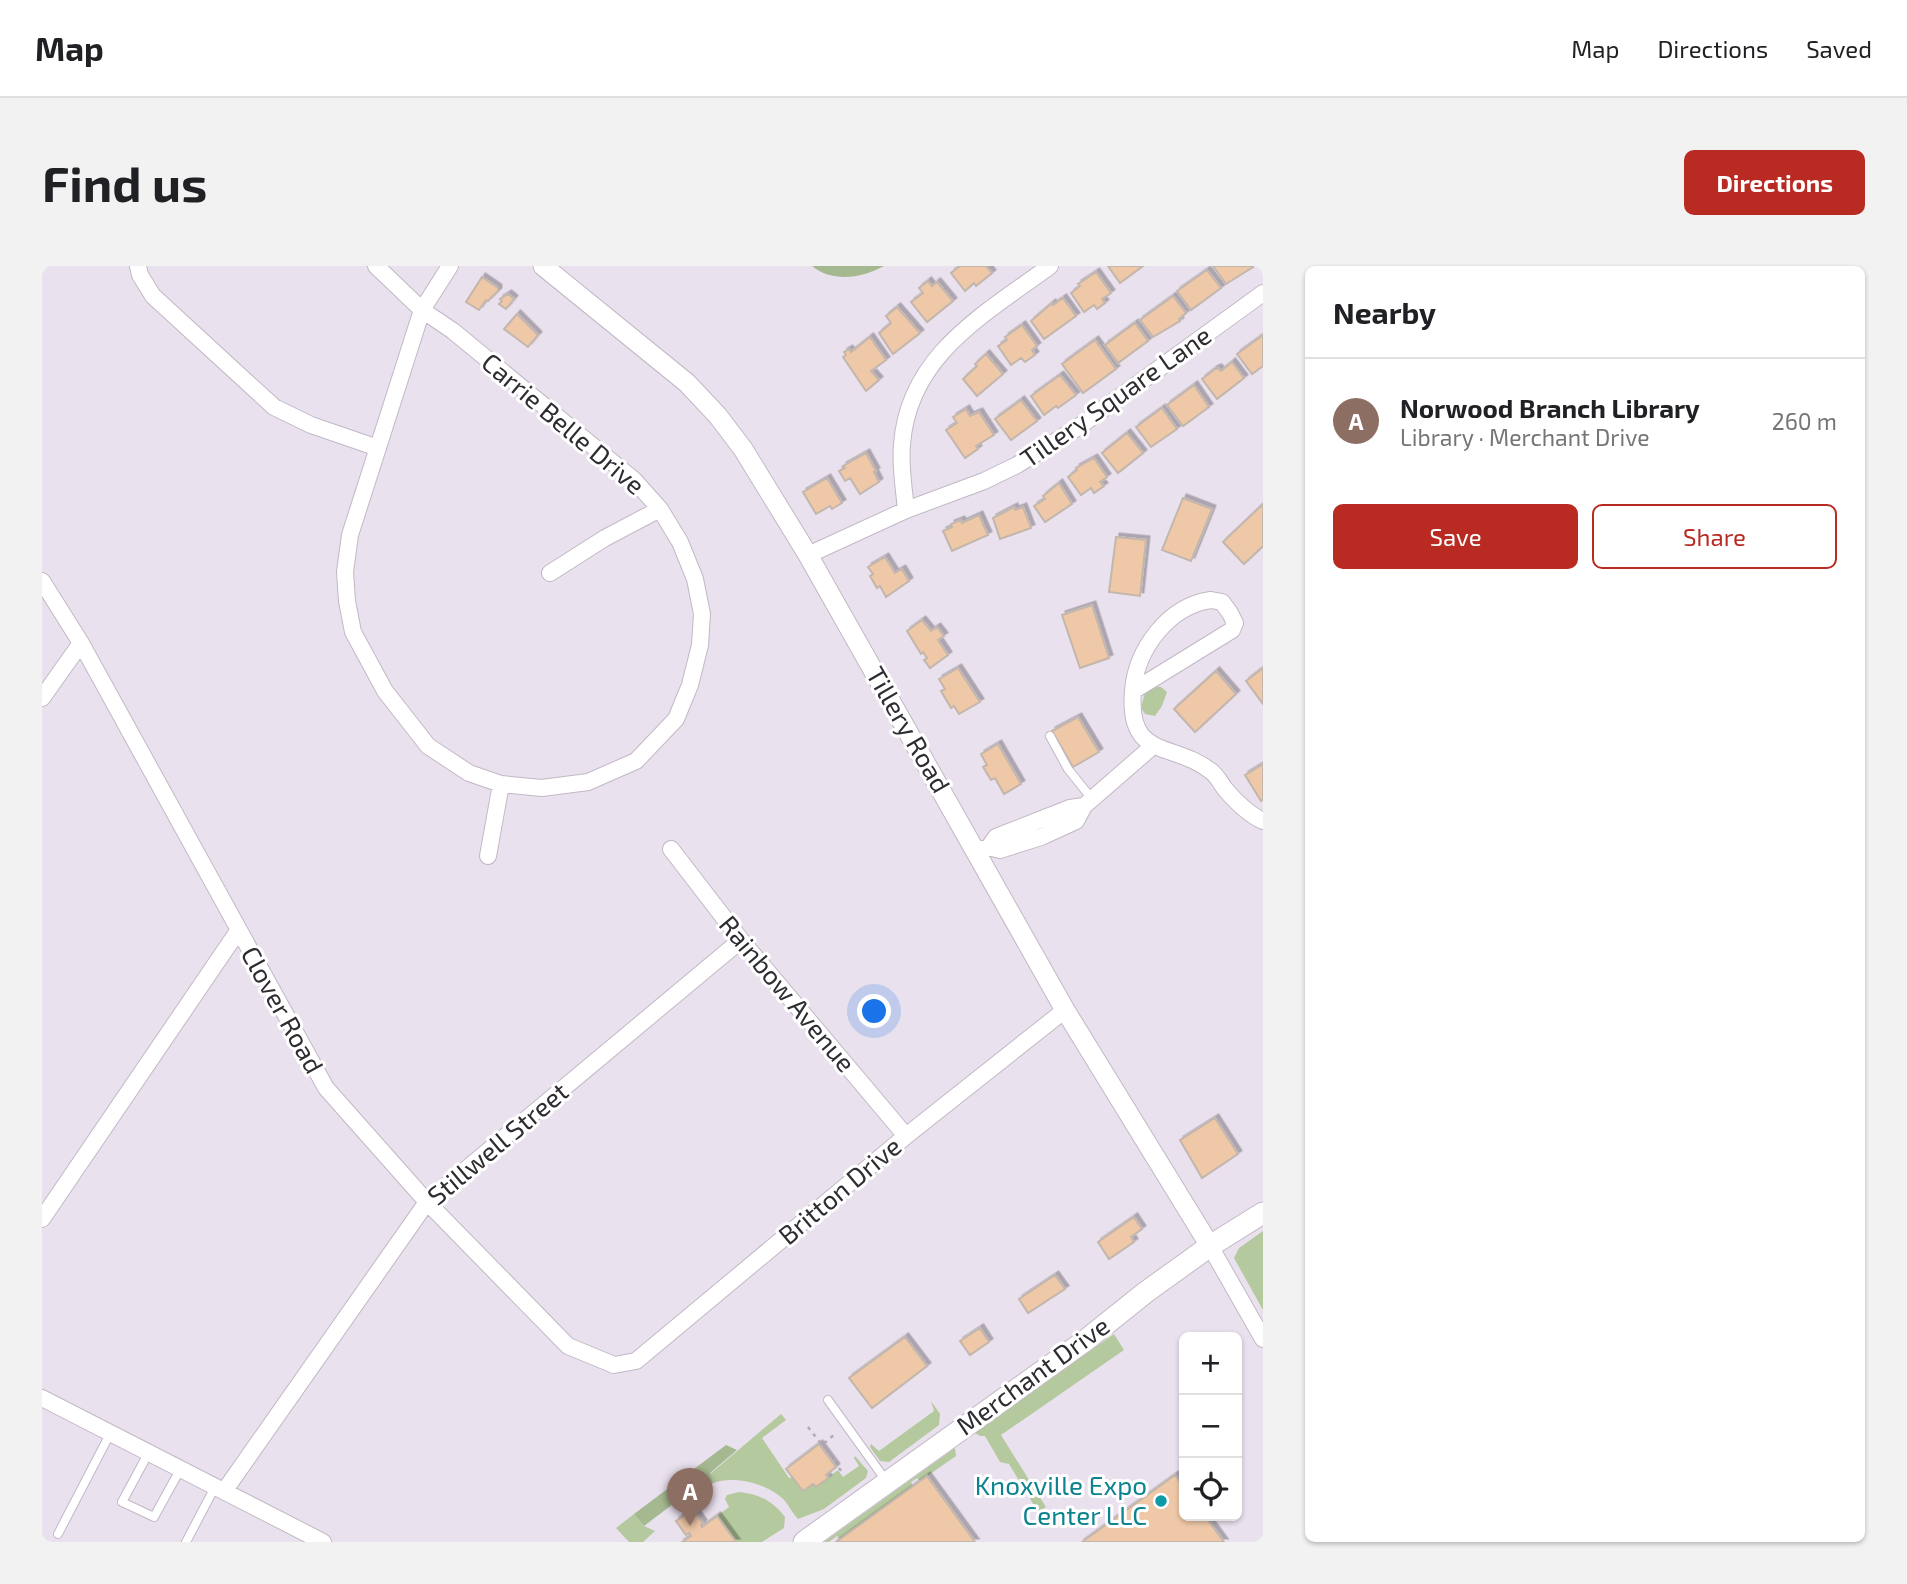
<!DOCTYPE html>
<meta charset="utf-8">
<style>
:root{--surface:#fff;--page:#f2f2f2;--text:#202124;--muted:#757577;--line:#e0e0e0;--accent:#b92b22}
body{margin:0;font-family:"Exo 2",sans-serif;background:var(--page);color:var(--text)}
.controls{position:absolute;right:21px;bottom:21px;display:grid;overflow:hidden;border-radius:10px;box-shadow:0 2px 5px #0004}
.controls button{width:63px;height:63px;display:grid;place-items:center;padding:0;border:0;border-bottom:2px solid var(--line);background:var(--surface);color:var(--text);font:35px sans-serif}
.you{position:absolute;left:833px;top:746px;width:24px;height:24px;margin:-18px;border:5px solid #fff;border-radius:50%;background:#1a73e8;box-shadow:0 0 0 10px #1a73e833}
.badge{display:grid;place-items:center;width:46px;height:46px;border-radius:50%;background:var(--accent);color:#fff;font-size:23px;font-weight:700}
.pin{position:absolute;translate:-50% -58px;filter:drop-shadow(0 2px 4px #0008)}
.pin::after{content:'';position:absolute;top:37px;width:24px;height:21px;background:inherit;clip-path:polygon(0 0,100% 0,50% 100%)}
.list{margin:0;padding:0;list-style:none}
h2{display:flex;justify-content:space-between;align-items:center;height:91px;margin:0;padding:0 28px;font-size:30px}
h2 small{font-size:23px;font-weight:400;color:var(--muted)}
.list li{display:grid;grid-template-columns:46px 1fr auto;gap:21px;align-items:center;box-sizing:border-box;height:126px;padding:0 28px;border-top:2px solid var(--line)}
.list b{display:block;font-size:26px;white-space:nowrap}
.list p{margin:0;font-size:23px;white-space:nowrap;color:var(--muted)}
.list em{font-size:23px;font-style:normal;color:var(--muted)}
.actions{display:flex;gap:14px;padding:21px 28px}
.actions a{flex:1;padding:16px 0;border:2px solid var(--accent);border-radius:10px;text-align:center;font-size:24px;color:var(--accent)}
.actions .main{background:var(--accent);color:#fff}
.icon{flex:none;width:38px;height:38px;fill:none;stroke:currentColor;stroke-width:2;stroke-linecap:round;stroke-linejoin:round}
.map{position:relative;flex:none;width:1221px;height:1276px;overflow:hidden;border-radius:10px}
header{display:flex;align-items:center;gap:42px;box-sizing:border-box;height:98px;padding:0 35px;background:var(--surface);border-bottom:2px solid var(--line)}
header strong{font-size:33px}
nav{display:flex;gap:38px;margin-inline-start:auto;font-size:24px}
.intro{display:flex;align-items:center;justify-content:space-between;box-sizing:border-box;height:168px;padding:0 42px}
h1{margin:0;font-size:49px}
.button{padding:18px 32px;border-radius:10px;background:var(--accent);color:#fff;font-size:24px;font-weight:700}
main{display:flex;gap:42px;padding:0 42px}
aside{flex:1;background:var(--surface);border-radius:10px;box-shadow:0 2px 5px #0004}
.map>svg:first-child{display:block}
.green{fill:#b5c99f}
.forest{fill:#a5b990}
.building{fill:#efc8a8;stroke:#c3b6ac;stroke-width:2;filter:url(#shadow)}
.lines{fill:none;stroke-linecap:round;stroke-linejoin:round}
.service-casing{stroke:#c2b8c5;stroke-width:10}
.minor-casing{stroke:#c2b8c5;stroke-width:18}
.tertiary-casing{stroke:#c2b8c5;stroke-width:21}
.secondary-casing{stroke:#c2b8c5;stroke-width:23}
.path{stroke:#b2abb5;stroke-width:2.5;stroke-dasharray:3.5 5;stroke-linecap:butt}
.service{stroke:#fff;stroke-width:8}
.minor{stroke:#fff;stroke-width:16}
.tertiary{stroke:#fff;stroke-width:19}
.secondary{stroke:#fff;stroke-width:21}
.culture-dot{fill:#0f9aa8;stroke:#fff;stroke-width:2.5}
.labels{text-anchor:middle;stroke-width:6;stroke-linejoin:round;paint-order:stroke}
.street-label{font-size:26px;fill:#2f2c31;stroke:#fff}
.culture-label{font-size:26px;fill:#0d838f;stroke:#fff;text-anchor:end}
</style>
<header>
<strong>Map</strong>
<nav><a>Map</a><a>Directions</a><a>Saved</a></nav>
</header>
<div class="intro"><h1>Find us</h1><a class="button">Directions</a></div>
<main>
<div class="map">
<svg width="1221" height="1276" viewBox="0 0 1221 1276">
<defs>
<filter id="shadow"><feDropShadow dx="3.5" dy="-3.5" stdDeviation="0" flood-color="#0004"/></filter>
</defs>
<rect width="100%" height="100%" fill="#eae1ee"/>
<path class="green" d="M1108 420 1119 421 1125 426 1120 440 1113 450 1103 448 1099 442 1104 422Z
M1221 965V1044L1192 992 1197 982Z
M1072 1068 1082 1084 959 1169 1004 1241 996 1246 967 1198 958 1196 943 1170H938L933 1167Z
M889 1135 898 1148 897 1159 847 1196 838 1195 828 1181 829 1178 837 1185 892 1145Z
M739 1148 744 1154 720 1172 747 1212 750 1211 761 1225 771 1218 774 1221 796 1204 801 1211 817 1200 812 1192 813 1190 826 1205 824 1212 782 1243 756 1253C751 1248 748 1241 743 1235 727 1218 693 1209 671 1217L668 1208Z
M913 1182 914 1190 878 1215 875 1212 869 1216 871 1220 798 1273 795 1270 787 1276H782Z
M697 1226C717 1228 731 1235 743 1251L742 1262 720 1276H694L675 1250 687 1241 683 1233 685 1229Z
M592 1248 602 1260 613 1265 601 1276H587L574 1262Z"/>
<path class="forest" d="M770 0H842C820 12 791 17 770 0Z
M684 1179 695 1184 668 1207 671 1217 647 1236 641 1238 635 1235 602 1260 592 1248Z"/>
<path class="building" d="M918 0H944L950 7 934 20 932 17 923 25 909 7Z
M1066 0H1101L1078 17Z
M1171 0H1210L1211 1 1184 18Z
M1165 4 1179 22 1149 44 1135 25Z
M1054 6 1069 27 1060 33 1063 37 1055 43 1052 39 1042 46 1029 27 1038 20 1036 18Z
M440 11 456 22V25L446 35 444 34 437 44 424 36Z
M886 15 890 20 895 16 911 35 885 56 869 36 881 27 877 22Z
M466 28 472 33 464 43 457 38 460 35 458 33Z
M1131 30 1144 47 1137 53 1138 55 1111 71 1098 54Z
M1021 32 1034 50 1002 73 989 55 1010 37 1011 39Z
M855 41 878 67 851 88 837 67 849 57 844 50Z
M475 48 496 69 486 81 462 63Z
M1093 57 1106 75 1076 97 1063 79Z
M980 59 995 80 990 84 993 89 983 96 979 92 969 99 956 80 965 74 963 71Z
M1221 69V100L1210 108 1195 88Z
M828 71 844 94 829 105 837 114 824 125 801 91 804 89 802 86 807 83 809 86Z
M1053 74 1074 103 1041 127 1020 98Z
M944 88 961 108 935 130 921 113 935 100 933 98Z
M1190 96 1202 112 1175 133 1160 113 1173 103 1176 102 1179 105Z
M1018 109 1034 129 1016 142 1014 140 1002 149 989 130Z
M1152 119 1167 141 1141 160 1125 139Z
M979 134 995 155 969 174 953 153Z
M1120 142 1135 163 1109 181 1094 161Z
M924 143 928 150 937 146 952 169 934 180 936 183 923 192 904 164 915 157 911 151Z
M1085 167 1101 187 1076 207 1060 187Z
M824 187 834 205 832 206 837 216 818 228 808 212 803 215 797 205 803 202 801 200Z
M1052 192 1065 211 1058 216 1062 220 1052 227 1049 222 1039 229 1026 211 1035 204 1034 202Z
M785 212 800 237 790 243 788 240 774 248 761 226Z
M1017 217 1030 238 1003 256 992 240 1003 233 1001 230Z
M1141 232 1170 243 1149 295 1120 284Z
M1221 238V280L1202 298 1181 276Z
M972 241 973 244 981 241 989 262 958 273 951 252Z
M937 249 946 269 910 285 901 265 910 261 909 258 919 254 920 257Z
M1074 271 1104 274 1098 330 1067 326Z
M843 291 853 307 860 303 867 315 844 331 838 320 835 322 828 310 831 308 826 301Z
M1050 339 1067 392 1038 402 1020 349Z
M880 354 889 365 895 361 902 370 896 374 906 389 888 402 882 394 885 392 881 386 879 388 865 365Z
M916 402 938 436 917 448 912 440 909 442 899 425 903 423 897 413Z
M1221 402V438L1204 415Z
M1174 405 1194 428 1153 466 1132 443Z
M1036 451 1057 486 1031 501 1010 465Z
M956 478 979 518 962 528 953 512 949 514 941 501 945 499 939 488Z
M1221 498V534L1219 535 1203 509Z
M1173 852 1196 888 1160 912 1138 874Z
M1092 951 1100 963 1089 971 1092 976 1067 993 1056 976Z
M1013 1009 1023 1023 986 1047 977 1033Z
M938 1062 947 1076 928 1089 918 1075Z
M863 1071 885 1100 830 1142 807 1112Z
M777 1178 794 1201 784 1209 786 1212 774 1221 771 1218 761 1225 744 1203Z
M1133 1209 1142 1221V1250H1163L1182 1276H1040Z
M885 1210 933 1276H794L878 1215Z
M651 1243 661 1257 659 1259 660 1261 675 1250 694 1276H640L649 1270 647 1267 644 1269 634 1255Z"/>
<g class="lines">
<g class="service-casing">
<path id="service" d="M1008 470 1026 503 1050 533
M786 1134 845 1216
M107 1186 80 1236 112 1251 139 1202
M16 1268 69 1166
M144 1276 174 1219"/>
</g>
<g class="minor-casing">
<path id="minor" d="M96 0 98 9 111 30 232 141 269 159 336 182
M334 0 380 44 411 65 592 214 618 243 638 276 653 313 660 348 658 379 648 419 634 453 594 495 546 516 500 522 459 518 427 507 386 480 343 425 311 366 305 335 303 306 308 269 380 44 408 0
M864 244C862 222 858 201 860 179 866 89 943 48 1008 0
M766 289 864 244 942 215 975 199 1035 162 1221 27
M508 307 563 272 618 243
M0 315 39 377 284 822 385 936 526 1080 572 1099 594 1095 864 870 1023 744
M1169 334 1180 336 1188 347 1193 357 1190 364 1091 425C1094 384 1126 340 1169 334Z
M1091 425C1085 495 1132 475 1170 506 1176 511 1179 518 1183 523 1194 536 1206 548 1221 555
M0 432 39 377
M947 581 954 571 1028 542 1042 540
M629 583 699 674 864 870
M935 585 947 581 958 584 999 571 1034 555 1042 540 1111 480
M446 590 459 518
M0 953 196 665
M1168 980 1221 1073
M0 1132 281 1276
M183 1224 385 936 699 674"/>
</g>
<g class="tertiary-casing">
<path id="tertiary" d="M501 0 645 117 676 150 701 183 766 289 1023 744 1168 980"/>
</g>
<g class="secondary-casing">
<path id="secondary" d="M762 1276 1044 1074 1104 1026 1168 980 1221 947"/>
</g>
<path class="path" d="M766 1161 780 1179 794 1167
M792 1195 794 1193
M797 1202 802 1209"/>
<use href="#service" class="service"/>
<use href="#minor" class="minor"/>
<use href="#tertiary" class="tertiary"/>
<use href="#secondary" class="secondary"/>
</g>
<circle class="culture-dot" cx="1119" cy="1235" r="7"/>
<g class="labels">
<g class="street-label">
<text transform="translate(1074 131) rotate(-35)" y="9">Tillery Square Lane</text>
<text transform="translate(521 158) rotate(40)" y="9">Carrie Belle Drive</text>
<text transform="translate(866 464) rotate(60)" y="9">Tillery Road</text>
<text transform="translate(745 728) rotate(50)" y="9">Rainbow Avenue</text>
<text transform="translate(240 744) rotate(61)" y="9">Clover Road</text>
<text transform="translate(456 878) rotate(-40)" y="9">Stillwell Street</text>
<text transform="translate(798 925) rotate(-40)" y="9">Britton Drive</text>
<text transform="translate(991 1110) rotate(-36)" y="9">Merchant Drive</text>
</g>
<g class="culture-label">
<text x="1105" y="1229">Knoxville Expo<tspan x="1105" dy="30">Center LLC</tspan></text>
</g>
</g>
</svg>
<div class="controls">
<button>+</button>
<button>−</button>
<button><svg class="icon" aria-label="locate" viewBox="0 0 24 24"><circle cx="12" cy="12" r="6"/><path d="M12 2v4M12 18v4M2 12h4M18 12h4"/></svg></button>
</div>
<div class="you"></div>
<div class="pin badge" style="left:648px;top:1260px;background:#8d6e63">A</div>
</div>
<aside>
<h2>Nearby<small></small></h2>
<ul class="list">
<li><span class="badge" style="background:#8d6e63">A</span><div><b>Norwood Branch Library</b><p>Library · Merchant Drive</p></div><em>260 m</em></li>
</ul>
<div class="actions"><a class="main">Save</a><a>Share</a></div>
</aside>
</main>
